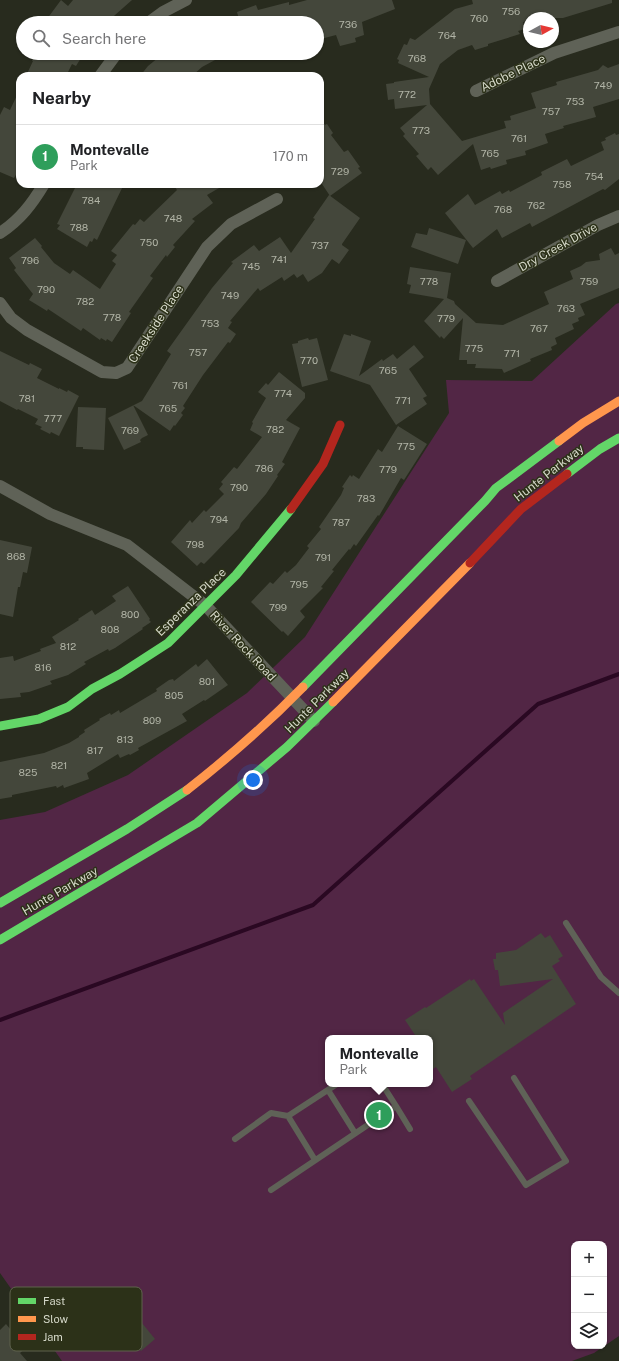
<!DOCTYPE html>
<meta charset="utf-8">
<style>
:root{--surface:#fff;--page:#f2f2f2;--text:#202124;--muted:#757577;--line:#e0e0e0;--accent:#565853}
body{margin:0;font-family:"Public Sans",sans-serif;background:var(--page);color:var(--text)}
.controls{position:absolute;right:12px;bottom:12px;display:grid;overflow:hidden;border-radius:8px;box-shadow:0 1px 3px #0004}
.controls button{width:36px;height:36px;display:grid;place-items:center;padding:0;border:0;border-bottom:1px solid var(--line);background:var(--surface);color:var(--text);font:20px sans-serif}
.compass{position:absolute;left:523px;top:12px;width:36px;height:36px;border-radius:50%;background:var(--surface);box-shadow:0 1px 3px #0004;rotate:82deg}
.you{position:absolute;left:253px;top:780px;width:14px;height:14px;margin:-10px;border:3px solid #fff;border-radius:50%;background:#1a73e8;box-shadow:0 0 0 6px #1a73e833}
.badge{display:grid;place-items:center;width:26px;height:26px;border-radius:50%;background:var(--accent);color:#fff;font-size:13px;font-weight:700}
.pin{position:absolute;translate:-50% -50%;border:2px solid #fff;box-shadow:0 1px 4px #0006}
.popup{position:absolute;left:325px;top:1035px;width:108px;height:52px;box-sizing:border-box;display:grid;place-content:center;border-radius:8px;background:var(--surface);filter:drop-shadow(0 1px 3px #0005);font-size:13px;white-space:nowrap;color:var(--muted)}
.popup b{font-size:15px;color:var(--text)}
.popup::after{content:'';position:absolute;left:50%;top:100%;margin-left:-8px;border:8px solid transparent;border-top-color:var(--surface)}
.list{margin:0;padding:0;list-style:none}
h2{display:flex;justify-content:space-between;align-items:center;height:52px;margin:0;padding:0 16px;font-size:17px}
h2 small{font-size:13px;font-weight:400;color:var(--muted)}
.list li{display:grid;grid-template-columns:26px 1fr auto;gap:12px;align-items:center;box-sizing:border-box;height:64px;padding:0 16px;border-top:1px solid var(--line)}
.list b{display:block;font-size:15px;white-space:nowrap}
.list p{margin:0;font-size:13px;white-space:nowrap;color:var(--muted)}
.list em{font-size:13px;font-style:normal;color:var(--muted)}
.icon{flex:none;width:22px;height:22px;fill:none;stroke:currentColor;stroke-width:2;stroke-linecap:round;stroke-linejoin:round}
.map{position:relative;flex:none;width:619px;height:1361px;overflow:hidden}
.search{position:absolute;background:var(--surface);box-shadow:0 1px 3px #0004;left:16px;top:16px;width:308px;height:44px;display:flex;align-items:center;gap:10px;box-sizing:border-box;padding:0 14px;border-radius:22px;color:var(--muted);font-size:15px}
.panel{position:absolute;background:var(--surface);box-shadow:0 1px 3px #0004;left:16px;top:72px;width:308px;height:116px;border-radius:12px}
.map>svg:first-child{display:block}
.green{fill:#522645;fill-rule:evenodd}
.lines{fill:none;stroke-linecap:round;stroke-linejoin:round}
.stream{stroke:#2a0822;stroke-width:4}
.building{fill:#44473b}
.lane{stroke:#5f6257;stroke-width:6}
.street{stroke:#5f6257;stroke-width:12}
.fast{stroke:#63d668;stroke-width:9}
.slow{stroke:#ff974d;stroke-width:9}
.jam{stroke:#b3261e;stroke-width:9}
.labels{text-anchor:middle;stroke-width:3;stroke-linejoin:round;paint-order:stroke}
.number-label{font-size:10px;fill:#b1b4a6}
.street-label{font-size:12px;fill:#d5d8c9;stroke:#2c3118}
.key{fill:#2c3118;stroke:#5f634d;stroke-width:1}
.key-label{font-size:11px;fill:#d5d8c9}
</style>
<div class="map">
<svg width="619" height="1361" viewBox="0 0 619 1361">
<rect width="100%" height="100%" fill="#282b1e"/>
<path class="green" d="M619 303V1336L594 1353 572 1361H62L0 1273V820L45 812 128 775 247 693 305 637 449 413 446 380 532 381 616 304ZM328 1038H430V1084H328ZM574 1244H604V1346H574Z"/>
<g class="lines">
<path class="stream" d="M0 1020 313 905 538 704 619 674"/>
</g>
<path class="building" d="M61 0 68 6 73 0H132L106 23H44Z
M307 0H392L395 9 362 22 364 35 355 38 356 42 340 46 336 35 317 40V23H240L237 12 256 5 258 10 289 2V5Z
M472 0H612V3L563 18H529V21L523 22 525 29 518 31 520 34 488 44V46L475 50 472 45 458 50 440 64 429 89 430 104 462 141 506 128 504 121 511 120 510 116 536 108 531 93 557 85 556 82 598 70 603 65 608 68 619 64V99L593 107 596 117 563 126 564 128 545 134 548 143 525 151 526 155 506 160 507 164 491 169 490 167 481 170 473 144 438 175 431 167 428 170 416 156 419 154 403 136 405 134 400 128 427 105 395 109 394 99 388 100 386 84 394 83V82L429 77 398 63 399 60 397 59 404 44 407 45 410 38 415 40 455 9 473 4Z
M35 53H84L76 66 72 64 66 76H26L33 61H32Z
M164 53H228L202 67 192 76H140L148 66Z
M20 89V175L17 173 14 178 0 172V115L4 107 10 110Z
M320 118 325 125 327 124 333 133 331 135 344 152 348 150 360 167 358 168 362 173 330 196 320 181Z
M615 133 616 135 619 134V179L605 190 603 189 532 227 530 223 502 238 497 229 473 248 445 213 468 194 475 205 500 191 502 194 509 190 510 192 542 175 541 172 567 159 571 166 604 150 601 142 606 140 605 138Z
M77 184H124L97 240 94 238 92 242 90 241 87 247 57 229 60 225 57 224Z
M173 184H226L207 195 213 203 192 219 195 221 173 245 175 247 167 257 166 255 150 276 153 278 129 312 131 313 112 342 107 339 106 341 101 338 100 340 83 328 81 331 48 309 47 311 29 300 33 294 14 270 16 268 9 258 35 238 42 246 41 247 54 263 70 274 73 270 100 289 116 264 112 261 117 255 111 251 133 224 135 225 140 219 144 222 177 190Z
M329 195 360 218 342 244V245L349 250 339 264 332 259 322 273 308 282 303 274 297 278 294 274 284 281 282 277 260 291 258 288 230 321 232 322 228 328 236 334 230 343 228 342 203 375 183 406 185 408 181 413 183 415 175 426 174 425 170 431 133 405 148 435 142 438 140 440 141 442 124 450 108 418 142 401 171 354 167 351 212 288 233 263 231 262 254 245 259 251 280 237 291 253 315 219 313 218Z
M429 228 466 240 458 264 411 247 416 233 427 235Z
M611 248 615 255 619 253V288L580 304 585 315 578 318 579 321 572 324 574 329 555 338 557 344 551 347 552 350 530 359 531 361 504 373 502 369 475 368 476 364H467V360H459L463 318 444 339 441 336 440 338 424 321 444 299 409 293 411 285 407 284 410 267 451 273 447 298 454 301 455 304 476 323 503 325 549 304 544 292 573 279 570 271 581 266 586 262 600 260 599 254Z
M344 334 351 336V334L371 341 359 376 382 359 383 361 393 354 397 359 414 345 424 357 409 369 427 396 423 398 427 404 396 425 370 385 330 371Z
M308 338 309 340 317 338 328 380 302 387 292 344 298 343V341Z
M0 351 29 365 30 363 42 369 37 378 59 389V388L67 392 68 390 79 396 59 436 51 432 50 434 40 429 42 427 35 424 38 419 18 409 17 410 0 401Z
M279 372 305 393V398L286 420 300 428 282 462 285 464 277 475 278 476 266 494 241 523 239 528 213 555 204 564 201 562 197 566 171 542 190 520 192 523 204 510 206 512 224 494 219 489 223 484 221 482 234 467 237 469 262 437 250 430 253 423 252 422 266 398 258 392 266 383 268 385Z
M78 407 106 408 104 450 83 449V447H76Z
M398 426 427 444 404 480 401 478 379 516 378 515 356 546 354 544 350 550 349 549 332 570 334 571 321 587 323 588 300 611 305 617 288 636 283 631 282 632 251 602 270 582 273 584 285 571 287 573 296 565 309 548 307 546 321 529 319 527 341 495 344 488 342 487 350 475 352 477 353 475 359 479 378 449 382 452Z
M0 540 32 547 27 573 23 572 20 587H18L13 617 0 614Z
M128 586 150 619 149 620 151 622 142 628 143 629 115 648 109 651 108 649 84 662 86 664 68 675 50 681 52 684 29 692 20 693 21 697 0 699V658L13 656 14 661 41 651 40 649 56 643 52 637 79 620 78 619 92 610 95 615 116 601 112 596Z
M207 659 228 685 205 701 204 700 182 714 187 721 138 748 139 750 130 755 129 754 120 758 118 754 87 773 89 779 64 788 63 785 57 788 56 786 12 795V797L0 799V762L44 753 69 743 79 737V736L85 732 84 730 100 720 99 719 110 713 111 715 119 710 120 713 157 691 156 689 169 680 173 679 174 681 196 664 198 667Z
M541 933 545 938 550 935 563 956 558 959 560 961 552 966 576 1004 470 1076 472 1079 452 1092 436 1067 430 1071V1038H417L405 1020 425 1007 426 1008 470 979 471 981 474 979 505 1025 503 1013 553 979 500 986 498 970H495L493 959H496V953L516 950Z
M142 1323 155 1339 141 1351 128 1335Z
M6 1324 26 1348 20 1353 27 1361H0V1330Z"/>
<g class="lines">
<path class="lane" d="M566 923 601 977 619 993
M328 1090 355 1133
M469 1101 526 1185 566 1161 514 1078
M396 1106 410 1129
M288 1116 315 1160
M235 1139 271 1113 288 1116 337 1084
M271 1190 396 1106 382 1084"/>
<path class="street" d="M148 23 163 12 186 0
M100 76 117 53
M476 91 554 53 619 32
M0 233C20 220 32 204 44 184
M497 281 598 225 619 216
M0 303 11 318 27 330 102 372 116 373 127 368 207 247 231 224 277 199
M0 486 50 514 127 545 206 606 314 721"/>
<path class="fast" d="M567 474 600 449 619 438
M303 687 485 501 496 488 559 441
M0 726 39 719 68 707 92 689 120 674 168 643 236 575 291 509
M0 903 127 829 187 790
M0 940 197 823 287 747 333 702"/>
<path class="slow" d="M559 441 583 423 619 401
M333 702 470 563
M187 790C228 758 266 725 303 687"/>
<path class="jam" d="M291 509 323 464 340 425
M470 563 521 509 567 474"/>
</g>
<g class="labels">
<g class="number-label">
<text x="511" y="15">756</text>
<text x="479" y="22">760</text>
<text x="348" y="28">736</text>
<text x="447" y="39">764</text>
<text x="417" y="62">768</text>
<text x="603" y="89">749</text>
<text x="407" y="98">772</text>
<text x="575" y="105">753</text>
<text x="551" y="115">757</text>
<text x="421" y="134">773</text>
<text x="519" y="142">761</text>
<text x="490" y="157">765</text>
<text x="340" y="175">729</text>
<text x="594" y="180">754</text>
<text x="562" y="188">758</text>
<text x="91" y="204">784</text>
<text x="536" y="209">762</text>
<text x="503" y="213">768</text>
<text x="173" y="222">748</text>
<text x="79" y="231">788</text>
<text x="149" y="246">750</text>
<text x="320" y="249">737</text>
<text x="279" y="263">741</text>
<text x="30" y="264">796</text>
<text x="251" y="270">745</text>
<text x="429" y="285">778</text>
<text x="589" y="285">759</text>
<text x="46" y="293">790</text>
<text x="230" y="299">749</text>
<text x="85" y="305">782</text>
<text x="566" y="312">763</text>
<text x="112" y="321">778</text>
<text x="446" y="322">779</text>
<text x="210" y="327">753</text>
<text x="539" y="332">767</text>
<text x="474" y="352">775</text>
<text x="198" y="356">757</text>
<text x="512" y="357">771</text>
<text x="309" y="364">770</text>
<text x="388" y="374">765</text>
<text x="180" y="389">761</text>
<text x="283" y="397">774</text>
<text x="27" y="402">781</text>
<text x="403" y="404">771</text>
<text x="168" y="412">765</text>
<text x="53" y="422">777</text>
<text x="275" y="433">782</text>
<text x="130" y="434">769</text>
<text x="406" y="450">775</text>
<text x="264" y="472">786</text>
<text x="388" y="473">779</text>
<text x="239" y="491">790</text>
<text x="366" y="502">783</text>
<text x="219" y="523">794</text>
<text x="341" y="526">787</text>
<text x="195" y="548">798</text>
<text x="16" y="560">868</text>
<text x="323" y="561">791</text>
<text x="299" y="588">795</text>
<text x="278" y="611">799</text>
<text x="130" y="618">800</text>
<text x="110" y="633">808</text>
<text x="68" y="650">812</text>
<text x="43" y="671">816</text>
<text x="207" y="685">801</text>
<text x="174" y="699">805</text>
<text x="152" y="724">809</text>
<text x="125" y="743">813</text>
<text x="95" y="754">817</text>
<text x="59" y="769">821</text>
<text x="28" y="776">825</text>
</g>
<g class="street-label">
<text transform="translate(513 73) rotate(-26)" y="4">Adobe Place</text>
<text transform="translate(558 247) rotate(-29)" y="4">Dry Creek Drive</text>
<text transform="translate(156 324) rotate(-57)" y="4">Creekside Place</text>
<text transform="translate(549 473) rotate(-38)" y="4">Hunte Parkway</text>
<text transform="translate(191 602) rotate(-44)" y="4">Esperanza Place</text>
<text transform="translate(243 646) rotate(47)" y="4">River Rock Road</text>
<text transform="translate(317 701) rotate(-45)" y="4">Hunte Parkway</text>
<text transform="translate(60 891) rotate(-30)" y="4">Hunte Parkway</text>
</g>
</g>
<rect x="10" y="1287" width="132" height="64" rx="6" class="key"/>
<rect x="18" y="1298" width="18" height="6" fill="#63d668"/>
<rect x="18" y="1316" width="18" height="6" fill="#ff974d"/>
<rect x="18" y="1334" width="18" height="6" fill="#b3261e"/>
<g class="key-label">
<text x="43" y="1305">Fast</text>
<text x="43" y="1323">Slow</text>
<text x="43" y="1341">Jam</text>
</g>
</svg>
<div class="controls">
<button>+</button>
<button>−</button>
<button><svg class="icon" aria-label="layers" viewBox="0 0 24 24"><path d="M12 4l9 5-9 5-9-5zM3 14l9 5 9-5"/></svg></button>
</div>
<svg class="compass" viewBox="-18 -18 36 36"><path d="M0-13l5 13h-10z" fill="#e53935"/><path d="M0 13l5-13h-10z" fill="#757577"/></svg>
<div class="you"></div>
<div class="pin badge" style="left:379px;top:1115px;background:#2e9e5b">1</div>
<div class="popup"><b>Montevalle</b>Park</div>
<div class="search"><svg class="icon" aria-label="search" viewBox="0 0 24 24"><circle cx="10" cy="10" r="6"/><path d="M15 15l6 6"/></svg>Search here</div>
<section class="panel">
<h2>Nearby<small></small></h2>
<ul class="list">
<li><span class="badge" style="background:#2e9e5b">1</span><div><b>Montevalle</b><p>Park</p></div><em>170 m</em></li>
</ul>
</section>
</div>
